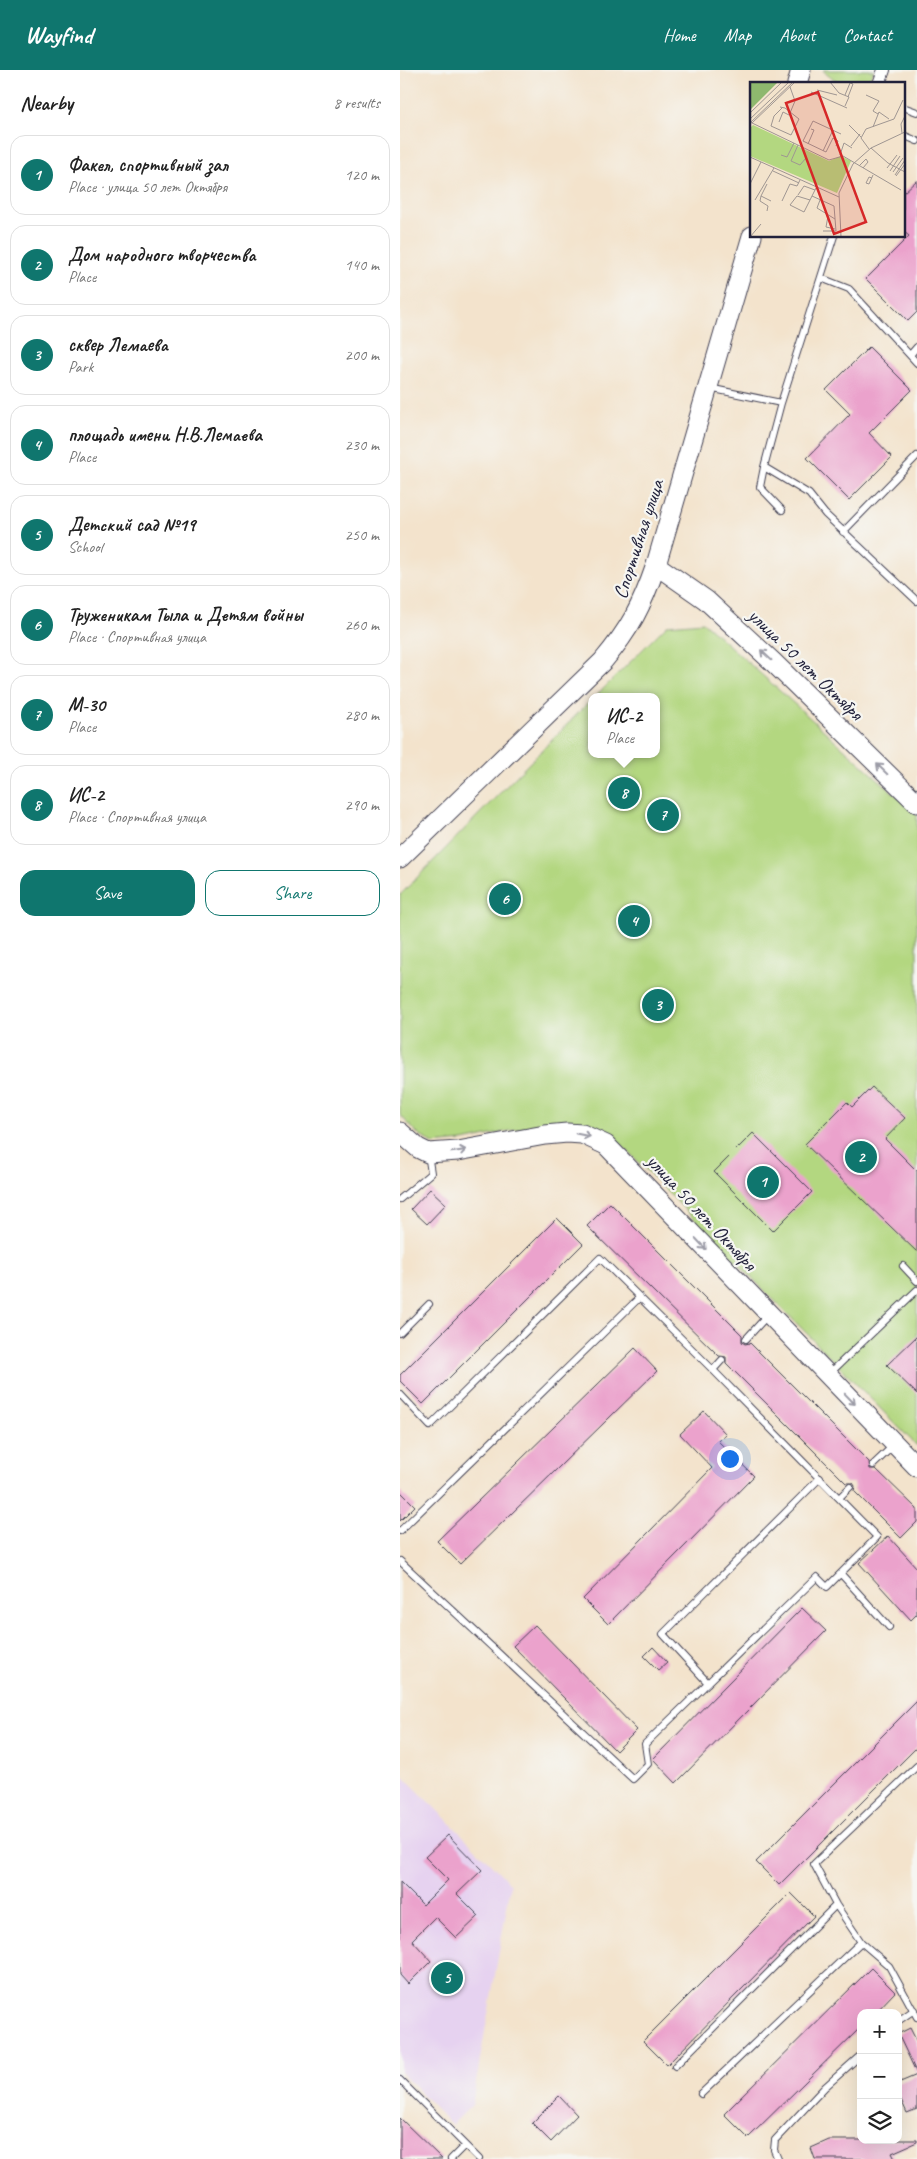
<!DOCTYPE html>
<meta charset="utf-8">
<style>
:root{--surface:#fff;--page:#f2f2f2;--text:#222;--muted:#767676;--line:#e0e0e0;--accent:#0f766e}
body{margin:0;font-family:Caveat,sans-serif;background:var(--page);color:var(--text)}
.controls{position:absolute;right:15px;bottom:15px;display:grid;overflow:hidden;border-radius:10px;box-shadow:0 5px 20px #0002}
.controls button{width:45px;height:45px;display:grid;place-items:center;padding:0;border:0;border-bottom:1px solid var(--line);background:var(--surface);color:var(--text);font:25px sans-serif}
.you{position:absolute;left:329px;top:1388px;width:18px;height:18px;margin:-12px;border:4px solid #fff;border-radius:50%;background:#1a73e8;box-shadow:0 0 0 8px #1a73e833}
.badge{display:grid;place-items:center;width:32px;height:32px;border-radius:50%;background:var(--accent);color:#fff;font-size:16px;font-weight:700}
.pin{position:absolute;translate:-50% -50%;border:2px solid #fff;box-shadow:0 1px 5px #0006}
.popup{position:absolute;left:188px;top:623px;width:72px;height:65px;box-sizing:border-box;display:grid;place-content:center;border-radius:10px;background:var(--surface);filter:drop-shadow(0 1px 4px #0005);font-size:16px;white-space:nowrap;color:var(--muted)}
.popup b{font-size:19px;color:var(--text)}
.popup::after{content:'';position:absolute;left:50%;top:100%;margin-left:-10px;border:10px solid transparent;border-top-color:var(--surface)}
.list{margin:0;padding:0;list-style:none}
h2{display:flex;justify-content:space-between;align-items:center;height:65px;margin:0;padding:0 20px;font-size:21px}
h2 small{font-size:16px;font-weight:400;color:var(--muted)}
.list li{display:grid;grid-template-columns:32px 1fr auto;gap:15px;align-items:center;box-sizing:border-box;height:80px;margin:0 10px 10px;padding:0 10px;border:1px solid var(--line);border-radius:15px}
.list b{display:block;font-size:19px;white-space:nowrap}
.list p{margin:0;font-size:16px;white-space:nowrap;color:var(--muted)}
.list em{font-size:16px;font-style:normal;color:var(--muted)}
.actions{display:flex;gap:10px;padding:15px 20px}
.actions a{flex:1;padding:11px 0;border:1px solid var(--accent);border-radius:15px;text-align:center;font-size:18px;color:var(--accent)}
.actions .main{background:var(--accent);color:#fff}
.icon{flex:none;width:28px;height:28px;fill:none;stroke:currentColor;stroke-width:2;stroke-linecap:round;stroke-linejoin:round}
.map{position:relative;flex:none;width:517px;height:2089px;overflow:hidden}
header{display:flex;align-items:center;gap:30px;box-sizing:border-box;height:70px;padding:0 25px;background:var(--accent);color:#fff}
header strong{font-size:24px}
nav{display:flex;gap:28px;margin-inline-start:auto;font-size:18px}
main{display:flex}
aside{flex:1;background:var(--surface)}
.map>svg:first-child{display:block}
.built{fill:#e6d2f0}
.green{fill:#b3d780;stroke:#6a7c5e}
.building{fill:#eba2cc}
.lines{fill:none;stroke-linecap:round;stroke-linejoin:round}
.lane-casing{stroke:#413f51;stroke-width:8}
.street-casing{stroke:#413f51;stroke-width:14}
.secondary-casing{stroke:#413f51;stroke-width:21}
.lane{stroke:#fff;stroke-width:6}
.street{stroke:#fff;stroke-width:12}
.secondary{stroke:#fff;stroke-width:19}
.oneway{stroke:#9c9ca7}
.labels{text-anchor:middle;stroke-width:4.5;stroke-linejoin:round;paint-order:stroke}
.street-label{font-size:20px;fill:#22223b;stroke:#f6f6f2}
.inset-road{fill:none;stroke:#9f9692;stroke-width:1}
.view{fill:#d62828;fill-opacity:0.15;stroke:#d62828;stroke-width:2.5}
.inset-edge{fill:none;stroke:#22223b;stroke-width:2.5}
</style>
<header>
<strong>Wayfind</strong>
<nav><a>Home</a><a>Map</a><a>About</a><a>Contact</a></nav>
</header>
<main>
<aside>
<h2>Nearby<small>8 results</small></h2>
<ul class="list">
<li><span class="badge">1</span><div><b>Факел, спортивный зал</b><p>Place · улица 50 лет Октября</p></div><em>120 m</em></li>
<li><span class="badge">2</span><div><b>Дом народного творчества</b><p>Place</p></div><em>140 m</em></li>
<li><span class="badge">3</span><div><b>сквер Лемаева</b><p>Park</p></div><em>200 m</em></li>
<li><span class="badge">4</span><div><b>площадь имени Н.В.Лемаева</b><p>Place</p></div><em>230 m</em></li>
<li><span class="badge">5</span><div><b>Детский сад №19</b><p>School</p></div><em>250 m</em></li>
<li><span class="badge">6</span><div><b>Труженикам Тыла и Детям войны</b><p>Place · Спортивная улица</p></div><em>260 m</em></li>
<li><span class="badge">7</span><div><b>М-30</b><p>Place</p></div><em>280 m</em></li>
<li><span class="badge">8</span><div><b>ИС-2</b><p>Place · Спортивная улица</p></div><em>290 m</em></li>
</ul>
<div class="actions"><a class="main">Save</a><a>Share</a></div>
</aside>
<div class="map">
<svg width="517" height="2089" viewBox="0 0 517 2089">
<rect width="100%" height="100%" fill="#f6f6f2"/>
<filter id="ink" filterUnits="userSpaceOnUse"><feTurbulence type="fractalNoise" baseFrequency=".02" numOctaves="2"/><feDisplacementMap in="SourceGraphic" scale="10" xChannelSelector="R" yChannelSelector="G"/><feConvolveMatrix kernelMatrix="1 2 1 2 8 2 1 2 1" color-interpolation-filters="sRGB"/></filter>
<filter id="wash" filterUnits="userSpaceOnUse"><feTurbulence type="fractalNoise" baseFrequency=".0096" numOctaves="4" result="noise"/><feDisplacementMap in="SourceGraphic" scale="20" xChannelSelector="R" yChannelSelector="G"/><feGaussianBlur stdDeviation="1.12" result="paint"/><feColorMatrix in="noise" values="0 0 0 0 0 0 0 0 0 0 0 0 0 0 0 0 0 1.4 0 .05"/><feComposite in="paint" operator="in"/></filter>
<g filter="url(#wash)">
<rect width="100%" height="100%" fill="#f3e3cc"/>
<path class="built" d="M0 1703 111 1814 72 2035 52 2055 0 2002Z"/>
<path class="green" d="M423 0H474L472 5 463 14C448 14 433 13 423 0Z
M303 552 517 744V1376L208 1061 161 1050 63 1071 33 1074 18 1064 0 1045V825L191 630 192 684H256V627H195L267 555Z"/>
<g id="blocks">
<path class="building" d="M517 110V242L508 251 466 209 509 166 503 161V123Z
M469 277 512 320 469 363 492 387 449 430 407 388 450 344 426 320Z
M472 1017 505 1048 485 1069 517 1101V1182L405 1074 447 1032 452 1037Z
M353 1063 412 1122 373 1161 314 1102Z
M30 1119 46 1134 27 1154 11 1139Z
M210 1133 342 1265V1272L345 1274 350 1273 469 1392 470 1399H476L517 1439V1452L501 1468 454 1421 455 1416 453 1413H446L326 1293V1287L319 1286 187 1156Z
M157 1148 183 1174 23 1334 0 1311V1305Z
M517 1266V1324L487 1295Z
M235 1278 257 1301 60 1494 37 1471Z
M304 1341 326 1364 318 1371 354 1406 208 1554 183 1529 312 1398 280 1364Z
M0 1421 15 1436 0 1451Z
M488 1466 517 1498V1544L511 1550 459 1493Z
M402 1538 426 1561 276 1713 253 1689Z
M135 1555 237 1660 216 1681 113 1576Z
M253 1577 267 1592 258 1600 244 1586Z
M517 1631V1677L379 1815 356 1792Z
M48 1765 82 1800 57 1824 79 1846 56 1868 35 1847 12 1870 31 1891 8 1914 0 1905V1812L23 1835 48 1810 25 1787Z
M391 1823 414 1846 267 1995 243 1971Z
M471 1898 495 1922 475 1943H461V1957L348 2068 324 2044Z
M510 1958 517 1972V2004L498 1964Z
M517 2005V2039L507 2043 498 2023V2013Z
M159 2026 177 2045 151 2072 132 2053Z
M0 2048 42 2089H0Z
M429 2070H517V2072L492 2083 495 2089H415L411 2078Z"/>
</g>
</g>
<g filter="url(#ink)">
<use href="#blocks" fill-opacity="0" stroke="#413f51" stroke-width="1"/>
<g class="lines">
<g class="lane-casing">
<path id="lane" d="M503 37 517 42
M503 65 517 71
M434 166 381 333 364 397 409 424 425 444 517 531
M421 208 449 219 517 293
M510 285 517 277
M309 318 381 333
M364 397 360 417 382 440
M443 462 517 386
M0 1129 31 1103 28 1084
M503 1196 517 1211
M0 1263 29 1234
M346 1269 367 1246
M313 1300 322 1290
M430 1303 517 1220
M0 1324 30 1356 200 1188 313 1300 477 1467 427 1517 417 1507 245 1674 248 1694 233 1709 0 1491
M473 1395 494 1375
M439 1428 450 1417
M0 1461 240 1227
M441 1504 489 1557
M308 1613 263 1564 420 1408
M517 1696 414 1794 436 1835 461 1872 489 1896 517 1947
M498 1951 514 1940
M275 1996 436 1835
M0 2010 79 2089
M301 2024 461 1872
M51 2089 65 2075
M378 2089 374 2080 375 2070 425 2017 461 1985"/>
</g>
<g class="street-casing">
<path id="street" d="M479 14 484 0"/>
</g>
<g class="secondary-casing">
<path id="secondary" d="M397 14 401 0
M256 495 306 530 374 593 517 733
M0 788 203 591C230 559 242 536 256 495L352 166
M0 1062 18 1078 28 1083 58 1081 145 1065 167 1063 182 1064 206 1075 517 1397"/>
</g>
<use href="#lane" class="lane"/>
<use href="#street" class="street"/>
<use href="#secondary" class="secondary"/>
</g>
<defs><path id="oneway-shaft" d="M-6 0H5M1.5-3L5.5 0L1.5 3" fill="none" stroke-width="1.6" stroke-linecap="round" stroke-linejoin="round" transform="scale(1.25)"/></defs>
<g class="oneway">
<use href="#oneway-shaft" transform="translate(366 585) rotate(-137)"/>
<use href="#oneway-shaft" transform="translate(482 699) rotate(-136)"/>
<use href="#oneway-shaft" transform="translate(183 1065) rotate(12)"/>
<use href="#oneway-shaft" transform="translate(59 1081) rotate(-9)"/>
<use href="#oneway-shaft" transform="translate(301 1174) rotate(47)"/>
<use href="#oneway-shaft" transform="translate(450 1329) rotate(46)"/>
</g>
</g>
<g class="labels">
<g class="street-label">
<text transform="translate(238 469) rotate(-72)" y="7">Спортивная улица</text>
<text transform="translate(406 594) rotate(44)" y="7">улица 50 лет Октября</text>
<text transform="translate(302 1142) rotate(47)" y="7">улица 50 лет Октября</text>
</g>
</g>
<g transform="translate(350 12)">
<rect width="155" height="155" fill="#f3e3cc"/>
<path d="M3 43 79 79 91 74 101 79 87 111 0 74V46Z" fill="#b3d780"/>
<path d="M0 0H28L0 28Z" fill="#8eb86e"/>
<path class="inset-road" d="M80 0 89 11 99 15 95 24M67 8 87 13M61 10 97 26M95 13 100 1 103 2 98 15M116 13 129 19 123 29 128 32M30 25 35 26 49 37 41 53 21 44 24 34 32 26M0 31 32 0M40 31 45 19 40 5M0 37 39 0M0 40 79 78 93 74 151 108M29 40 33 30 39 33M0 41 43 0M2 41 45 0M99 43 111 55M123 45 129 30 139 37M152 51 151 42 155 34M58 62 64 48 61 47M48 63 41 79 50 83 56 76M86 64 88 59 83 56 76 70 53 59 63 39 91 52M101 64 110 52M121 66 138 81 155 90M119 67 111 56 116 47 144 37 153 18M73 69 83 48M31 73 37 75 44 61M90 73 94 61 102 66M0 75 89 115M109 84 116 77 118 80 113 86M137 86 147 73M23 89 49 101M140 89 150 74M143 90 153 76M145 93 155 78M146 94 155 82M122 96 119 95 116 101 119 102 123 93M0 102 11 80M17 102 11 114 21 119M66 106 62 114 84 124 86 149H73M48 113 54 104 65 108M11 114 10 119 18 124 17 129M5 118 24 86M60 118 47 114 40 123 54 130 62 114M70 118 67 126 85 137M32 119 40 102 47 104 50 98M78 134 76 145 85 147M0 155 11 142M91 155 89 111 103 82 121 66 155 50"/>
<path class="view" d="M68 10 116 140 84 152 36 21Z"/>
<rect width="155" height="155" class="inset-edge"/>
</g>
</svg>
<div class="controls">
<button>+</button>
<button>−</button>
<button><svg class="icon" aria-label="layers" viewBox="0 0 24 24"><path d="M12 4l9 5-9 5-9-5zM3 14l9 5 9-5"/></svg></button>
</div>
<div class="you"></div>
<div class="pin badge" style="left:363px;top:1112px">1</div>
<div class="pin badge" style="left:461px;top:1087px">2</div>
<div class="pin badge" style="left:258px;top:935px">3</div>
<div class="pin badge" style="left:234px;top:851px">4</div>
<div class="pin badge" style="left:47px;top:1908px">5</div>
<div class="pin badge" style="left:105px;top:829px">6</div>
<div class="pin badge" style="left:263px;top:745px">7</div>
<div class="pin badge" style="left:224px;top:723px">8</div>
<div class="popup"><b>ИС-2</b>Place</div>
</div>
</main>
